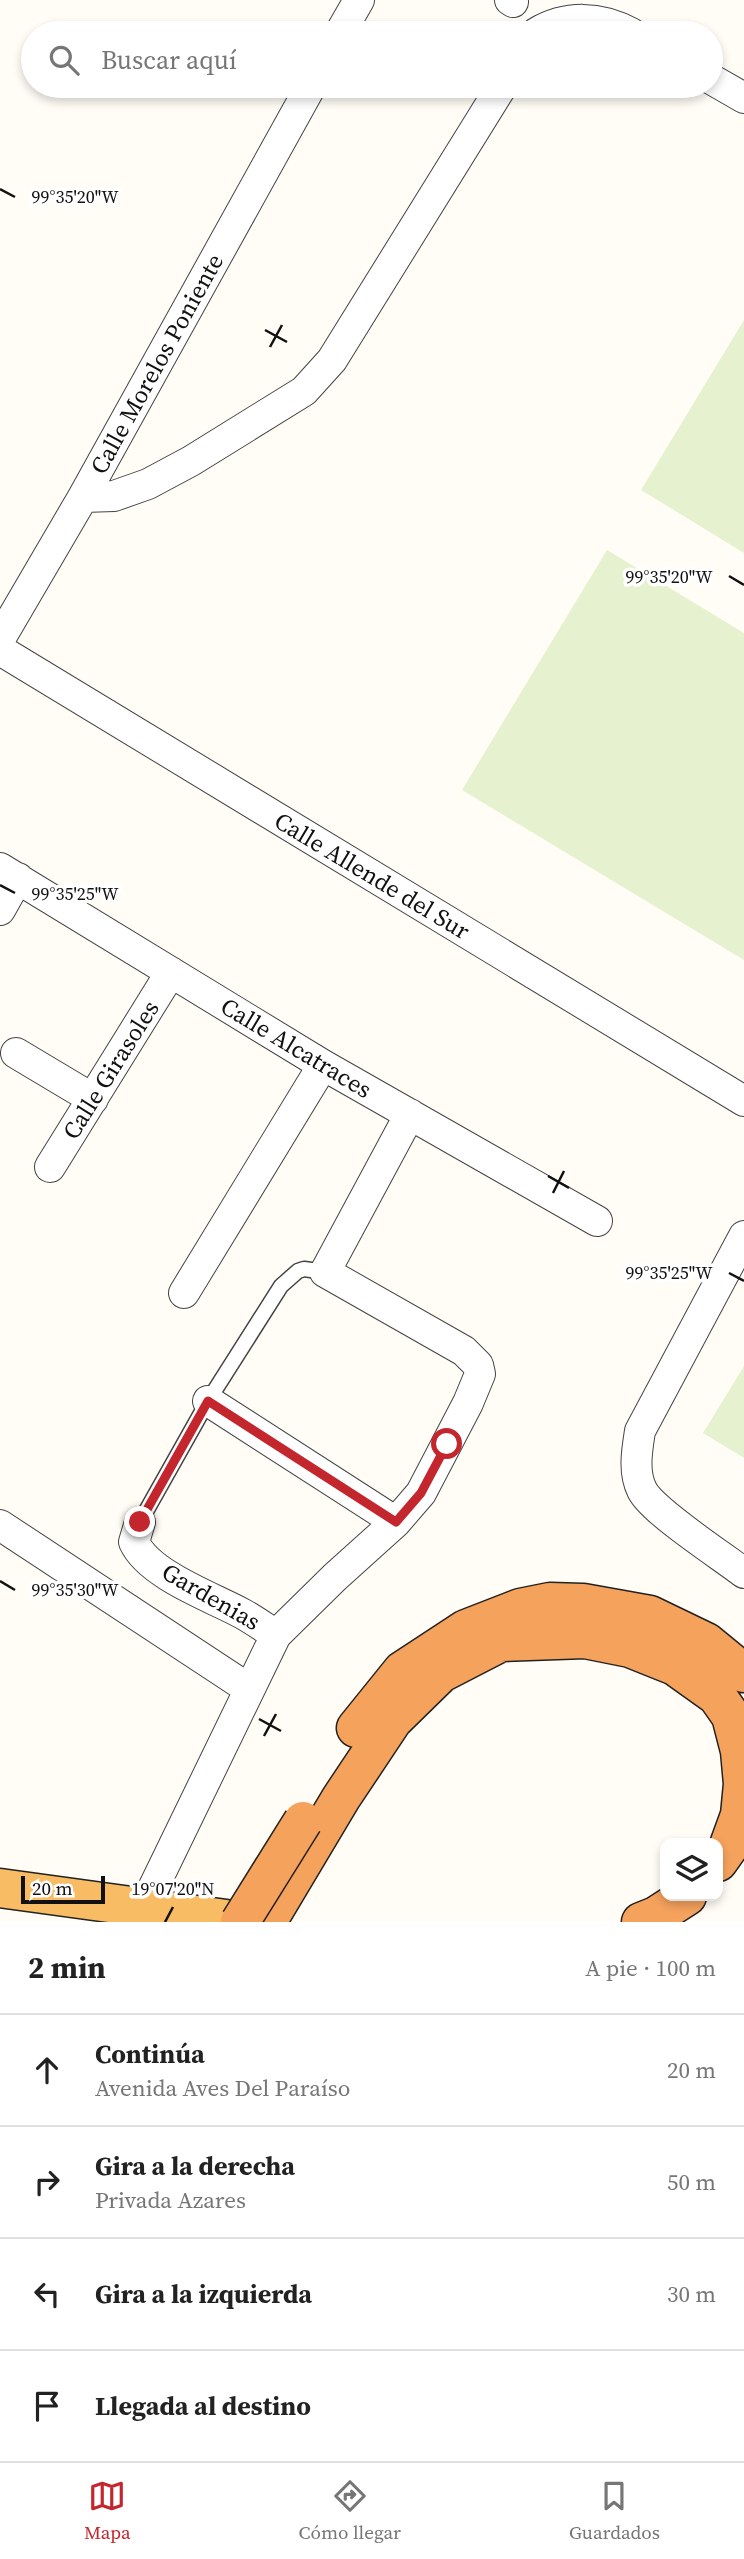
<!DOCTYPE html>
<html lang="es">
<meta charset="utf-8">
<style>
:root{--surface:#fff;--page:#f2f2f2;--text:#222;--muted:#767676;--line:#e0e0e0;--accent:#c4262e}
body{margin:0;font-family:"Source Serif 4",serif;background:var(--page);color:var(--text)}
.controls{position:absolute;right:21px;bottom:21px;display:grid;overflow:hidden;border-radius:14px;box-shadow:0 4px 10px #0003}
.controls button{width:63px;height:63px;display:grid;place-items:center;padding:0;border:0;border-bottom:2px solid var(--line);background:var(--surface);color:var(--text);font:35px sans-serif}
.scale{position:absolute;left:21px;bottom:18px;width:84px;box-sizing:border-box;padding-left:7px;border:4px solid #111;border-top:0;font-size:19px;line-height:24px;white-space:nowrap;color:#111;-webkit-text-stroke:5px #fff;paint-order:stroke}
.stop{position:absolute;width:21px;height:21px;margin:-16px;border:5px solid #c4262e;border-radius:50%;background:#fff}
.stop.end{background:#c4262e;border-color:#fff;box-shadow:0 2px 7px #0008}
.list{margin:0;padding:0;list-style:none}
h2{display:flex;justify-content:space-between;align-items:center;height:91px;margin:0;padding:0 28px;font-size:30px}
h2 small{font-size:23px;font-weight:400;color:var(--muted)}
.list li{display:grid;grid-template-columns:46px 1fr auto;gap:21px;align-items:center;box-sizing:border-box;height:112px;padding:0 28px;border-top:2px solid var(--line)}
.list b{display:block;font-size:26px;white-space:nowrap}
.list p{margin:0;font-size:23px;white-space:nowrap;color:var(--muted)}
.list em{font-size:23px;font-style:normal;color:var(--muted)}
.icon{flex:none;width:38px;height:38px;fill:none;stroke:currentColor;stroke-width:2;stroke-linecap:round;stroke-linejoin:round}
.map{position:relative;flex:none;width:744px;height:1922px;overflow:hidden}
.search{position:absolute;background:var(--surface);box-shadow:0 4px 10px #0003;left:21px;right:21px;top:21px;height:77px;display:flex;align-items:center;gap:18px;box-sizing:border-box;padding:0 24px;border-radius:38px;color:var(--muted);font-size:26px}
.sheet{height:539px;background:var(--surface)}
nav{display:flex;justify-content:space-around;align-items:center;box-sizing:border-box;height:98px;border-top:2px solid var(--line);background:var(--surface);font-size:19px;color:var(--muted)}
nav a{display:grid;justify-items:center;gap:4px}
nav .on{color:var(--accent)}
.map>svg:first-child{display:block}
.pitch{fill:#e6f2cf}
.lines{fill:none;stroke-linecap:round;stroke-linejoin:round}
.service-casing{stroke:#444;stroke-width:17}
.minor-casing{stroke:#444;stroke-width:32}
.trunk-casing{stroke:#222;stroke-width:41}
.motorway-casing{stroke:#222;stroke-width:41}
.service{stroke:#fff;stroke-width:14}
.minor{stroke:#fff;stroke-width:30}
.trunk{stroke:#f7bc64;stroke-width:38}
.motorway{stroke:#f5a25d;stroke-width:38}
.motorway-bridge-casing{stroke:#222;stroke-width:41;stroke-linecap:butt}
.motorway-bridge{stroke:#f5a25d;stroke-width:38}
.route{stroke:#c4262e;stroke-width:9}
.ticks{fill:none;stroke:#111;stroke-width:2.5}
.labels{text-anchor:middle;stroke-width:7;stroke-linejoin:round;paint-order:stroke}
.street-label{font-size:24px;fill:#111;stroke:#fff}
.ticks-label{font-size:18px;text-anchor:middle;fill:#111;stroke:#fff;stroke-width:7;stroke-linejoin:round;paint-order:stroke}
</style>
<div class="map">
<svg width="744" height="1922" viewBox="0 0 744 1922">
<rect width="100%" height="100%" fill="#fffdf5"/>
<path class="pitch" d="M744 320V553L641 490Z
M607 550 744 633V960L462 790Z
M744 1366V1458L703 1433Z"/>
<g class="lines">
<g class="service-casing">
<path id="service" d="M140 1522 208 1401 281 1286 298 1271 304 1269 325 1272"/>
</g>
<g class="minor-casing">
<path id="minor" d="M510 0 513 2
M340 33 359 0
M536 33C566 15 600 16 631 33
M711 79 744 98
M83 497 114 496 148 484 191 461 304 391 332 360 502 86
M0 639 83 497 311 86
M0 650 744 1101
M0 868 323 1065 597 1221
M0 910 18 878
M16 1053 93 1099
M50 1167 171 972
M744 1236 640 1431C637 1450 633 1472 642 1490 652 1511 722 1556 744 1573
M184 1293 323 1065
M208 1401 396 1522
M140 1522 134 1542C149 1575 212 1597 243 1614 254 1620 265 1628 276 1635
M0 1525 249 1689
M144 1907 276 1635 335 1577 396 1522 421 1493 468 1403 480 1374 478 1365 464 1351 325 1272 410 1114"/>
</g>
<g class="trunk-casing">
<path id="trunk" d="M0 1888 248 1922"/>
</g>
<g class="motorway-casing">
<path id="motorway" d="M356 1728 402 1671 466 1629 520 1608 550 1602 583 1603 650 1615 706 1642 744 1673
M267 1922 341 1798 393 1720 441 1673 501 1642 585 1639 630 1648 675 1666 717 1696 731 1716 740 1751 743 1784 740 1815 728 1848 718 1862
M641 1922 656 1916 687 1896"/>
</g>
<use href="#service" class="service"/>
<use href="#minor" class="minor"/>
<use href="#trunk" class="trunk"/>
<use href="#motorway" class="motorway"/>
<g class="motorway-bridge-casing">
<path id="motorway-bridge" d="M240 1922 303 1821"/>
</g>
<use href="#motorway-bridge" class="motorway-bridge"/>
</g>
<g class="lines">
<path class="route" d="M140 1522 208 1401 396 1522 421 1493 447 1444"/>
</g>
<path class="ticks" d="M0 189 15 197M265 330 287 342M270 347 282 325M729 576 744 585M0 885 15 893M548 1176 569 1188M553 1193 564 1171M729 1273 744 1281M0 1581 15 1590M259 1719 281 1731M264 1736 276 1714M165 1922 173 1907"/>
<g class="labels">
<g class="street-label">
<text transform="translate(157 364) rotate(-61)" y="8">Calle Morelos Poniente</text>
<text transform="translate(372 876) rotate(31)" y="8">Calle Allende del Sur</text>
<text transform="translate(296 1048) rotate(31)" y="8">Calle Alcatraces</text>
<text transform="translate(111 1070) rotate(-58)" y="8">Calle Girasoles</text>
<text transform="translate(211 1597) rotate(30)" y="8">Gardenias</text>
</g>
</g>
<g class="ticks-label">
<text x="75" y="203">99°35'20"W</text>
<text x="669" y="583">99°35'20"W</text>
<text x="75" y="900">99°35'25"W</text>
<text x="669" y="1279">99°35'25"W</text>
<text x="75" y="1596">99°35'30"W</text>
<text x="173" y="1895">19°07'20"N</text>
</g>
</svg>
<div class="controls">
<button><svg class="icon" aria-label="layers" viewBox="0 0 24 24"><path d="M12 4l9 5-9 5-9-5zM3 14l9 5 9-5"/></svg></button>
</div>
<div class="scale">20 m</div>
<div class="stop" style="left:447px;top:1444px"></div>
<div class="stop end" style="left:140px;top:1522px"></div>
<div class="search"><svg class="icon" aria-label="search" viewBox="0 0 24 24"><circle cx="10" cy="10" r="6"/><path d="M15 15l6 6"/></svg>Buscar aquí</div>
</div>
<section class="sheet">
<h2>2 min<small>A pie · 100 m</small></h2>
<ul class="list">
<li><svg class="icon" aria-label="ahead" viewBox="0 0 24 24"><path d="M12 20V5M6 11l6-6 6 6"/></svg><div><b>Continúa</b><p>Avenida Aves Del Paraíso</p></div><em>20 m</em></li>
<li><svg class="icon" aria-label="right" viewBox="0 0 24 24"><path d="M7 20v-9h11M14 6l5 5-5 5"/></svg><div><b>Gira a la derecha</b><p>Privada Azares</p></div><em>50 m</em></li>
<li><svg class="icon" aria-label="left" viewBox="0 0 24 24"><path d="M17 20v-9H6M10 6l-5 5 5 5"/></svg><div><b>Gira a la izquierda</b></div><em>30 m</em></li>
<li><svg class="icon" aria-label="arrive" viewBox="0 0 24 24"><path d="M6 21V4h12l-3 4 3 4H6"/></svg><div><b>Llegada al destino</b></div></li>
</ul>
</section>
<nav>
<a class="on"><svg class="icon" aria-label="map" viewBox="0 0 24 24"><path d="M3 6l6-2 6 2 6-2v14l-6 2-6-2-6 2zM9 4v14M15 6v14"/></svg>Mapa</a>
<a><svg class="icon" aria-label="directions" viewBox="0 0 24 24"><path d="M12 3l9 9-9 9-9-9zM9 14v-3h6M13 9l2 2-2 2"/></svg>Cómo llegar</a>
<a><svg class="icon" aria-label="saved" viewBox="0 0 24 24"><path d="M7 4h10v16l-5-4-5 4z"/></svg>Guardados</a>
</nav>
